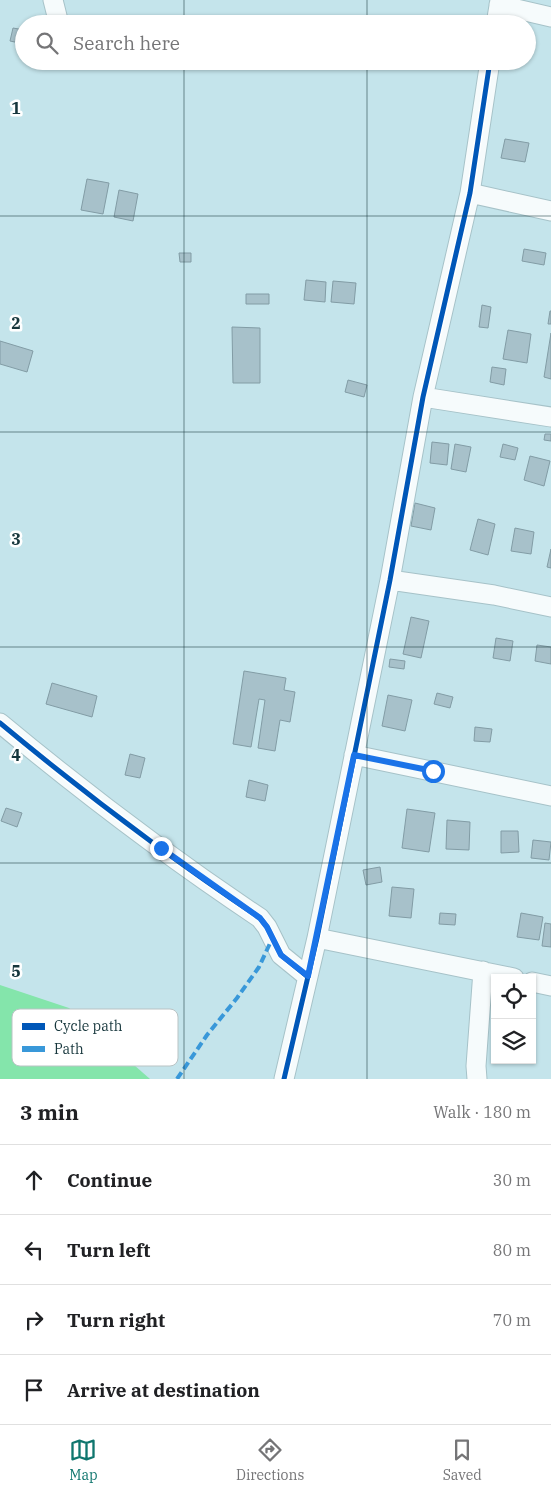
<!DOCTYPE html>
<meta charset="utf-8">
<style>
:root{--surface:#fff;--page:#f6f6f6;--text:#202124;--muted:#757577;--line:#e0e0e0;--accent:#0f766e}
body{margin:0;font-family:"IBM Plex Serif",serif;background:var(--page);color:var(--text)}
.controls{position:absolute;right:15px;bottom:15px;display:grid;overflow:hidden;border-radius:0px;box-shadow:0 1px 4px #0004}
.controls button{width:45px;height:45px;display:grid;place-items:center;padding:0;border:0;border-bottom:1px solid var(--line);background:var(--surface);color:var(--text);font:25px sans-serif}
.stop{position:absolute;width:15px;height:15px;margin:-11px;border:4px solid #1a73e8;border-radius:50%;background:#fff}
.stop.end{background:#1a73e8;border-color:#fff;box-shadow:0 1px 5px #0008}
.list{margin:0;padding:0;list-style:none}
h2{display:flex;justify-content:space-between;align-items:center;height:65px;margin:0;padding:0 20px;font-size:21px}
h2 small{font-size:16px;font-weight:400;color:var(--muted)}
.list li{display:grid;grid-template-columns:32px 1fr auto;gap:15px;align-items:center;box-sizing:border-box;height:70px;padding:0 20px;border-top:1px solid var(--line)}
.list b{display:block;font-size:19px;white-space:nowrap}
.list em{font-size:16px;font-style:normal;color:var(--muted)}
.icon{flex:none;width:28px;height:28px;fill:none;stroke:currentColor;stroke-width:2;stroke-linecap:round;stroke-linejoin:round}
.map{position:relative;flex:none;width:551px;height:1079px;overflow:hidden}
.search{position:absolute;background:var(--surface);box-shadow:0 1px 4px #0004;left:15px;right:15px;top:15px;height:55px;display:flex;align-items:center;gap:12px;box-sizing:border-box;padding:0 18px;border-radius:28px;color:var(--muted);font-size:19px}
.sheet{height:345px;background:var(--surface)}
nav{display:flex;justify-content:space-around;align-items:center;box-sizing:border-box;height:70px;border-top:1px solid var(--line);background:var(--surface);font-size:14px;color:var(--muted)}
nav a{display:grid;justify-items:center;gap:2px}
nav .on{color:var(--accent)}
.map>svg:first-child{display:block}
.water{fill:#84e5ab}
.building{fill:#a7c1ca;stroke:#829ca5}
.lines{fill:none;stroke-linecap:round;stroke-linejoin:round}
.minor-casing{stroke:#a6c2c8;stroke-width:21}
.minor{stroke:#f6fbfc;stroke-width:19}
.quiet{stroke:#3998d9;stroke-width:4;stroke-dasharray:8 4;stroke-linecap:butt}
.cycleway-casing{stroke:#fff;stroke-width:8}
.cycleway{stroke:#0057b8;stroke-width:5}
.route{stroke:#1a73e8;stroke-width:6}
.grid{fill:none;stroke:#16363c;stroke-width:1;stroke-opacity:0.55}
.key{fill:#fff;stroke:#b9c3c4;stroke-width:1}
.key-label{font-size:14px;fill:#16363c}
.grid-label{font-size:16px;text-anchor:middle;font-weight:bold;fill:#16363c;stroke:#fff;stroke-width:5;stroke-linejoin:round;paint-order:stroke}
</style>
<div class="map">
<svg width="551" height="1079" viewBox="0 0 551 1079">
<rect width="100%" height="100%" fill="#c4e4eb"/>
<path class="water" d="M0 985 69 1008 150 1079H0Z"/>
<path class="building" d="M13 28 24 30V44L10 41Z
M505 139 529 143 525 162 501 158Z
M87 179 109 183 103 214 81 210Z
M119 190 138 194 133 221 114 217Z
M524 249 546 253 544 265 522 261Z
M179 253H191V262H180Z
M306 280 326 282 325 302 304 300Z
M333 281 356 283 354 304 331 302Z
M246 294H269V304H246Z
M482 305 491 307 488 328 479 327Z
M550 311H551V324H548Z
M232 327 260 328V383H233Z
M508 330 531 334 527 363 503 359Z
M551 333V379L544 377Z
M0 341 33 351 27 372 0 364Z
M492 367 506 369 504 385 490 382Z
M348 380 367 385 364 397 345 392Z
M545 434H551V441L544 440Z
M432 442 449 444 447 465 430 463Z
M455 444 471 447 466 472 451 469Z
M503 444 518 448 515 460 500 457Z
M530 456 550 461 544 486 524 480Z
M415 503 435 508 431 530 411 526Z
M478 519 495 524 488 555 470 550Z
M515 528 534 532 531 554 511 551Z
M551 549V568L547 567Z
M411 617 429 621 421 658 403 654Z
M496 638 513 641 510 661 493 658Z
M537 645 551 647V664L535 661Z
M390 659 405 661 404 669 389 667Z
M244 671 286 678 284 690 295 692 290 722 280 720 275 751 258 748 265 700 259 699 251 747 233 744Z
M52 683 97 696 92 717 46 704Z
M437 693 453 697 450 708 434 704Z
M388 695 412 700 405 731 382 726Z
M475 727 492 729 490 742 474 741Z
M130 754 145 758 140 778 125 775Z
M249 780 268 785 265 801 246 797Z
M6 808 22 813 17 827 1 821Z
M407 809 435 813 429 852 402 848Z
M447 820 470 822 469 850 446 849Z
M501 831H518L519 852 501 853Z
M533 840 551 842 549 860 531 858Z
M380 867 382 882 366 885 363 870Z
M392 887 414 889 411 918 389 916Z
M440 913 456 914 455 925 439 924Z
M521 913 543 917 539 940 517 937Z
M545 923 551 924V947L542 946Z"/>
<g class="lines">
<g class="minor-casing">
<path id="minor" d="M53 0 59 24
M499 5 551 17
M496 24 500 0
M470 193 551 211
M423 397 551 417
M390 580 494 595 551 607
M0 723C83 792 170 858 260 918L267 927 281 955 308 977
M354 755 551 796
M317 938 514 978
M532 982 551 986
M284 1079 317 938 390 580 423 397 470 193 490 61
M477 1079 476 1066 483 971"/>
</g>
<use href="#minor" class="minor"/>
<path class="quiet" d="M177 1079 207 1035 237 998 259 967 272 939"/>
<g class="cycleway-casing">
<path id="cycleway" d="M0 723C83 792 170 858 260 918L267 927 281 955 308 977
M284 1079 317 938 390 580 423 397 470 193 490 61"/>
</g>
<use href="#cycleway" class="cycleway"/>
</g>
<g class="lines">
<path class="route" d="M161 848 260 918 267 927 281 955 308 976 354 755 433 771"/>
</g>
<path class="grid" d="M184 0V24M367 0V24M184 61V1079M367 61V1079M0 216H551M0 432H551M0 647H551M0 863H551"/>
<rect x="12" y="1009" width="166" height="57" rx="8" class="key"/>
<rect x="22" y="1023" width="23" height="7" fill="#0057b8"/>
<rect x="22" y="1046" width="23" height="6" fill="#3998d9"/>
<g class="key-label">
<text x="54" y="1031">Cycle path</text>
<text x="54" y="1054">Path</text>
</g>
<g class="grid-label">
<text x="16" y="114">1</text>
<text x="16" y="329">2</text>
<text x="16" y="545">3</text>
<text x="16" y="761">4</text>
<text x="16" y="977">5</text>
</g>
</svg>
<div class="controls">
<button><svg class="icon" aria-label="locate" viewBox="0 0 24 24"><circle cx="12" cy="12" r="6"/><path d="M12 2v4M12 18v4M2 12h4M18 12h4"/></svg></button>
<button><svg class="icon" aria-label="layers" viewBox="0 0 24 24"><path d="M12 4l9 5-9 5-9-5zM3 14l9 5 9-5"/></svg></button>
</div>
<div class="stop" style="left:433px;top:771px"></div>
<div class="stop end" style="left:161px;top:848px"></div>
<div class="search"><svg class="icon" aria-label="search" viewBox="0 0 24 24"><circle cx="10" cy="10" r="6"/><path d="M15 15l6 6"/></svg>Search here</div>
</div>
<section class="sheet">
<h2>3 min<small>Walk · 180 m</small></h2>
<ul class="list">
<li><svg class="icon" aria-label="ahead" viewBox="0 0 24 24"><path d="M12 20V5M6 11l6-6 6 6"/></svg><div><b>Continue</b></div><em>30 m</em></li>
<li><svg class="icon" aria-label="left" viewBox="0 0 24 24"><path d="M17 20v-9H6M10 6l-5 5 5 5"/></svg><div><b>Turn left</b></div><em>80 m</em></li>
<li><svg class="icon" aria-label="right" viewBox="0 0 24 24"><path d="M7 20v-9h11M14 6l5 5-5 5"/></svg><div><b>Turn right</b></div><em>70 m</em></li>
<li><svg class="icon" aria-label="arrive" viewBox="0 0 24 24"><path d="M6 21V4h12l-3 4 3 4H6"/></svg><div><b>Arrive at destination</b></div></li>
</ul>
</section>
<nav>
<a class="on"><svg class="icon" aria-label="map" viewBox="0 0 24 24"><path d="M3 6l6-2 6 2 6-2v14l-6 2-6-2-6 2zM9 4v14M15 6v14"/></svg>Map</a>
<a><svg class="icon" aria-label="directions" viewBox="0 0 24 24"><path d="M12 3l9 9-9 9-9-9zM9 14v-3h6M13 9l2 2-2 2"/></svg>Directions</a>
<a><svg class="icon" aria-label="saved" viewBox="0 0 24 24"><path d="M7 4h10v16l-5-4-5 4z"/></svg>Saved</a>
</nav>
